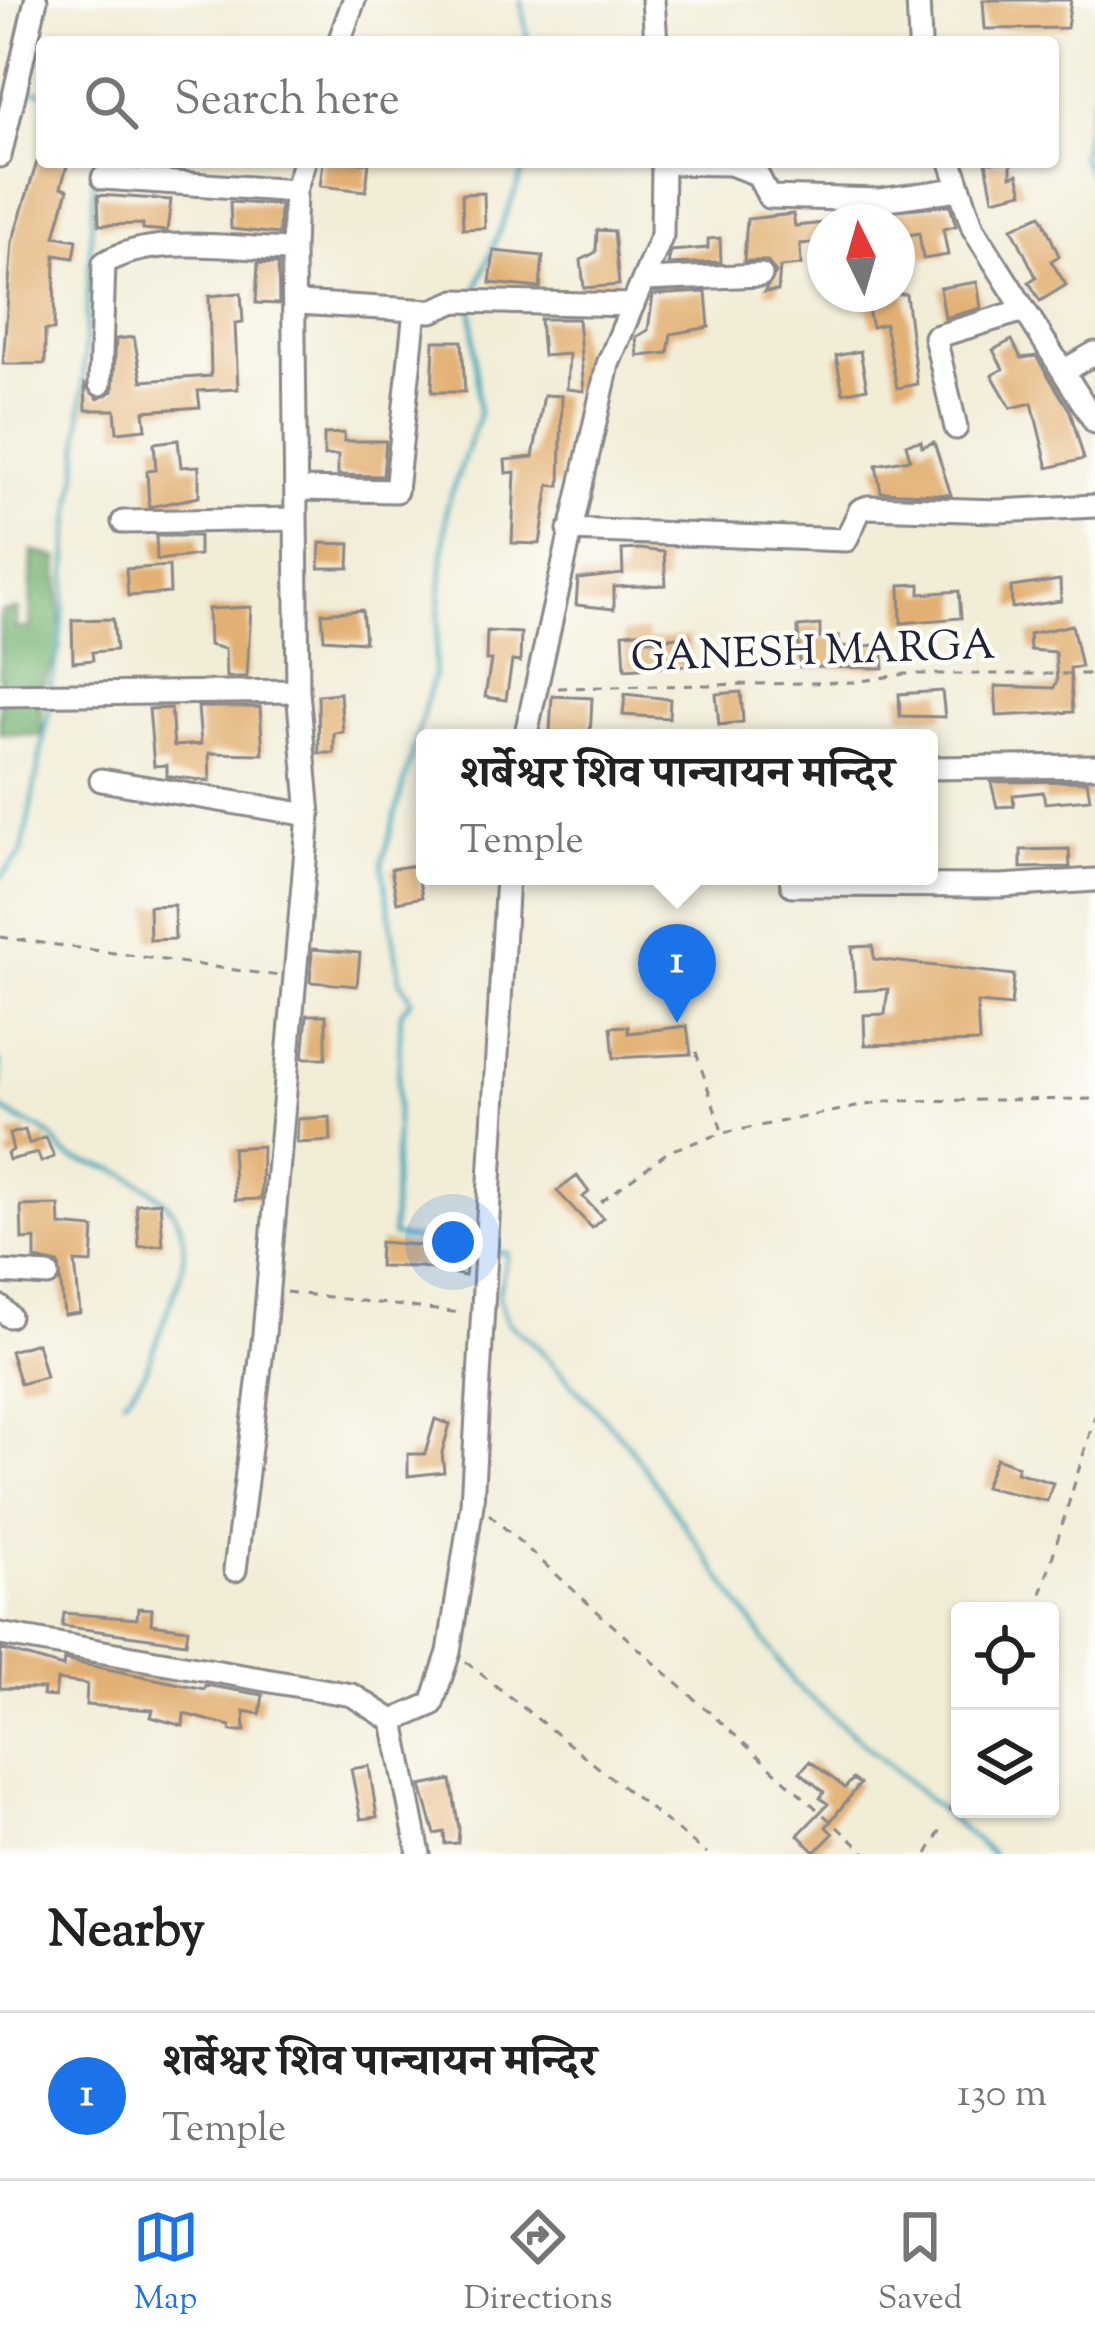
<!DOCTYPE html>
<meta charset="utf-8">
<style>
:root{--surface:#fff;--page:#f6f6f6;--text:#222;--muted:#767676;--line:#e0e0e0;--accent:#1a73e8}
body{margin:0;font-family:"Sorts Mill Goudy","Noto Serif Devanagari",serif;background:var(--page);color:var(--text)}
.controls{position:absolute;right:36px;bottom:36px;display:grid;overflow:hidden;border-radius:12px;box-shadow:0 3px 9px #0004}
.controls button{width:108px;height:108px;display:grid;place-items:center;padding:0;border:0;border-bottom:3px solid var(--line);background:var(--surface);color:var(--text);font:60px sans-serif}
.compass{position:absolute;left:807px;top:204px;width:108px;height:108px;border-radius:50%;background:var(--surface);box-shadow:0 3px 9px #0004;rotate:355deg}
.you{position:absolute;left:453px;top:1242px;width:42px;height:42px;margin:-30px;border:9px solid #fff;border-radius:50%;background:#1a73e8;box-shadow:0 0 0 18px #1a73e833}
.badge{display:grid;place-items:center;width:78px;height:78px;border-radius:50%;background:var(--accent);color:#fff;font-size:39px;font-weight:700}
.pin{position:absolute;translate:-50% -99px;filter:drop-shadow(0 3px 6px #0008)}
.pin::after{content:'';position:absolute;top:63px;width:42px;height:36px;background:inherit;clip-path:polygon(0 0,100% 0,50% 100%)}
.popup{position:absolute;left:416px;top:729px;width:522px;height:156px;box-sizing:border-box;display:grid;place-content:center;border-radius:12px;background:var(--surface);filter:drop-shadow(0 3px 9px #0005);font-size:39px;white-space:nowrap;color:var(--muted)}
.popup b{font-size:45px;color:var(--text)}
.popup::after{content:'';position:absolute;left:50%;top:100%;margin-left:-24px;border:24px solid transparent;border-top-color:var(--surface)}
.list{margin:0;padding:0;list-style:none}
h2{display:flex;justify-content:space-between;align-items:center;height:156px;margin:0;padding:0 48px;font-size:51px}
h2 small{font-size:39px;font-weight:400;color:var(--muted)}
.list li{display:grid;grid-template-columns:78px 1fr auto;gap:36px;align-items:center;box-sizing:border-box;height:168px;padding:0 48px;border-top:3px solid var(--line)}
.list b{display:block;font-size:45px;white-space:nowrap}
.list p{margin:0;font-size:39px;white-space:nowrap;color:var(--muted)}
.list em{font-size:39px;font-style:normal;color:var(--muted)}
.icon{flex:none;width:66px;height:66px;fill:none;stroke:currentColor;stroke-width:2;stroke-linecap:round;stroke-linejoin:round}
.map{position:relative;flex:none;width:1095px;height:1854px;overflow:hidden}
.search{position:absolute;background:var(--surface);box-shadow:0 3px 9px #0004;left:36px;right:36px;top:36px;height:132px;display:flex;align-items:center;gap:30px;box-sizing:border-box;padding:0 42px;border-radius:12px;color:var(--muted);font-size:45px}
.sheet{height:324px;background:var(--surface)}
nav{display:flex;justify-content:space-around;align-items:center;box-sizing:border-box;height:168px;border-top:3px solid var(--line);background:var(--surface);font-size:33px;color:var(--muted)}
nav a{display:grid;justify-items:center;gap:6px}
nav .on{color:var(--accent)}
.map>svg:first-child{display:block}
.forest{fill:#74b272;stroke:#4b6a56;stroke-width:3}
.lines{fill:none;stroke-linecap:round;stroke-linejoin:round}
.stream{stroke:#3ca9bb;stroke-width:4.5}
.building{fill:#e2b072}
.minor-casing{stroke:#8a8889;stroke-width:27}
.path{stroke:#8a8889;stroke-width:3;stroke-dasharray:9 9;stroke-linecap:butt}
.minor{stroke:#fff;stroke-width:21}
.labels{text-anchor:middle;stroke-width:9;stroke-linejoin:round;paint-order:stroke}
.street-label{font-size:42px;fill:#22223b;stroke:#fdfcf7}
</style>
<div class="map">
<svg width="1095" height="1854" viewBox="0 0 1095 1854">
<rect width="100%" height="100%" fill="#fdfcf7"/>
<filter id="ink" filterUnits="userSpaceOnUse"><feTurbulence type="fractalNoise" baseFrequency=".00833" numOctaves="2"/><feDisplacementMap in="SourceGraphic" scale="24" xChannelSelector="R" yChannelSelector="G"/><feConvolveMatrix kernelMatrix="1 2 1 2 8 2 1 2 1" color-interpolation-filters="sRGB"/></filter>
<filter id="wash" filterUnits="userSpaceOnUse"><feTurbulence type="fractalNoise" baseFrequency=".004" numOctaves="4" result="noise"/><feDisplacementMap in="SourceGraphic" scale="48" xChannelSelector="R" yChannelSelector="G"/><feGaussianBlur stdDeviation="2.7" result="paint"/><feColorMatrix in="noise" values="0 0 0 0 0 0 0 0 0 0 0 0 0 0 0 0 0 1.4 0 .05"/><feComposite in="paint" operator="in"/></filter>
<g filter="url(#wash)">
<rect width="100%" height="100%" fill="#f2edd7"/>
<path class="forest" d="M32 550 58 558 61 649 39 691 43 736 0 733V612L18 609 16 629 30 628Z"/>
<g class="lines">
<path class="stream" d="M521 0 528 42
M24 90 42 92
M1095 91 1081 156 1095 185
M1083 149 1095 151
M475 292 527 162
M472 308 479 416 447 506 434 674 382 863 400 980 412 1000 401 1012 392 1236 479 1249
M50 686C72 617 62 545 78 474L95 162
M0 878 22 853 50 705
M0 1061V1087
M0 1107C16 1121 30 1123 47 1133 55 1138 59 1149 65 1154 77 1164 103 1164 118 1171 188 1204 198 1239 168 1309 155 1342 151 1373 124 1399
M496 1252 508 1253 498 1295 507 1322 534 1343 627 1443 795 1684 992 1854"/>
</g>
<g id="blocks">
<path class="building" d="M983 0H1071L1067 28 985 29Z
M37 162H68L61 187 68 189 55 236 77 240 74 258 55 255 54 330H45V364H3L12 242Z
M323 162H369L366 191 320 186Z
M986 162H1011V176L1018 174 1023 192 993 199Z
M484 193 485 228 463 229 462 194Z
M98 195 171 200 167 231 143 229V224L99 225Z
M230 202 280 205 279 234 231 229Z
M950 205 956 226 943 229 948 255 923 259 919 233 897 237V222H857L853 214Z
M793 214 795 226 825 223V242L800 244 801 265 780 267 778 291 764 292 776 273 767 261H744L747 219Z
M1041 215 1059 256 1051 261 1066 285 1040 301 1029 282 1036 277 1012 228Z
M597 230 614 231 619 285 584 288 581 260 596 252Z
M720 238 721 262 668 264 671 251 708 248V239Z
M494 251 543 256 540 288 490 283Z
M258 263 278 264 279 304 256 303Z
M977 282 981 308 945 318 940 288Z
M706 292 709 327 671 334 668 353 638 356 636 337 648 330 653 295Z
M241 293 243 322 235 323 238 389 198 391 200 407 144 411 146 429 117 432 115 410H86L85 385 98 399 113 391 116 339 134 337 142 381 211 376 209 296Z
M864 294H906L917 384 897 388 885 324 872 327Z
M540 319H578L584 391 567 389 569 354 543 356Z
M1012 340 1021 358 1036 356 1070 411 1084 459 1048 468 1032 403 1011 408 992 375 1003 369 993 350Z
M434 341H462L465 392H432Z
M860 351 867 388 843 393 836 356Z
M544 395 562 396 560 486 549 485 540 544 512 543 515 472 506 473 505 460 533 457Z
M344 433V441H386L383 476 338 475V455L324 456V434Z
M178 440 181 467 199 466V497L149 507 147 471 156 470 154 443Z
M921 441 922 447 934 442 951 495 881 492 876 465 910 459 906 444Z
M156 536H199V555L157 560Z
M320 543 350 544 349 568H319Z
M639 549 664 552 666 585 614 587V609L576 605 578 579 623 574 622 550Z
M169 566 170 593 128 596 126 569Z
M1060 580 1061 601 1012 608 1011 587Z
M920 584V594L959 591 961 618 901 623 900 585Z
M251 607 247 677H226L225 649 209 645 208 609Z
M362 610 365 642 324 639 322 613Z
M113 619 116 650 92 652 93 660 73 662 72 620Z
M820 625V638L839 636 840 647 882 645 884 668 800 667 798 627Z
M1072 625 1081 667 1070 668 1073 712 997 716 995 686 1054 688 1057 681 1055 652 1030 650 1029 634Z
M487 631 521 633 520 662 512 661 506 700 485 697 491 660H486Z
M647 631 648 640 689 636 691 665 625 669 623 633Z
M942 691 945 717 900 716 899 694Z
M741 692 743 722 719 725 716 694Z
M340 693 343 732 334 733V753H319L318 695Z
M625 694 670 699 669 718 623 715Z
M552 696 592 698 590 738 550 732Z
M198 707H260L263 754 209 753 210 781 167 776V765L154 766 149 709 171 708 174 746 201 744Z
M1087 781 1090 799 1045 803 1043 792 1013 795 1014 806 997 807 991 782Z
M1069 849 1070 867 1021 868V850Z
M416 865 422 897 397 902 391 869Z
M174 905 175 939 150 940 149 906Z
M873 946 874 959 1014 975 1011 1006 977 1003 979 1042 865 1045 864 1015 885 1014 888 989 855 991 852 947Z
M312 949 360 953 357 986 310 982Z
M307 1015H326V1058H303Z
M628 1026V1033L687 1026 691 1054 614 1058 611 1027Z
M330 1117 331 1141 297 1143 298 1119Z
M25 1130 29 1144 46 1137 54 1157 41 1162 38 1153 9 1160 7 1153 13 1150 9 1134Z
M262 1146 261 1199 235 1200 232 1148Z
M577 1176 589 1192 583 1197 603 1218 592 1228 557 1191Z
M160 1202 163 1245 139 1247 136 1204Z
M59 1205 60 1225 94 1228 92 1263 75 1262 80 1313 64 1315 59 1264 35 1259V1239L22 1240 21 1206Z
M380 1242 468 1249 465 1276 421 1267 379 1266Z
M37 1343 46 1377 20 1384 10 1351Z
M435 1419 450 1424 442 1452 444 1472 408 1476V1454H425Z
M996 1458 1018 1466 1016 1472 1053 1483 1047 1501 984 1487Z
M138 1608 152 1609 151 1624 188 1629 186 1643 62 1626 64 1613 137 1619Z
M1 1649 63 1667 64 1660 204 1689 205 1685 263 1695 260 1714 244 1711 245 1731H231L230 1726 184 1714 183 1726 151 1717 153 1710 86 1705 87 1684 57 1680 55 1697 43 1696 44 1689 0 1688Z
M810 1761 845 1788 853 1779 860 1784 826 1827 833 1834 815 1852 798 1835 828 1804 820 1798 824 1792 800 1772Z
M369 1766 377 1817 361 1819 351 1769Z
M451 1780 459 1829 458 1843 445 1844 444 1832 435 1834 421 1786Z"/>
</g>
</g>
<g filter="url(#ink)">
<use href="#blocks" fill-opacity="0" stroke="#8a8889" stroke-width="3"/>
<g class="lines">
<g class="minor-casing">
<path id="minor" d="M653 0 656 42
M918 0 920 42
M339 42 354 0
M0 156 36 0
M951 162 973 228 1095 422
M663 163 730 164 757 174 769 197 880 200 959 189
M103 178 295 191
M644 280 761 275
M297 303 432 311 456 301 633 305
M1063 371 1095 353
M100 384 104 263C154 233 237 249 293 250
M956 428 935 337 1021 311
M300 489 396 491 415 310
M123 522 296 519
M569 530 846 540 860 510 868 507 998 511 1095 506
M0 695 298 691
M525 738 608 364 662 235 663 162
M929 768 1095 766
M101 780 309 815
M791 876 792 885 1001 886 1095 880
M0 1272 48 1275
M0 1307 9 1316
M235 1570 264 1334 309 815 298 691 293 250 295 191 304 162
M0 1634 352 1695 393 1721
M419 1854 393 1721 432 1704 449 1652 472 1504 507 876"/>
</g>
<path class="path" d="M558 688 855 682 905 674H1095
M0 937 279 976
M696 1052 722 1131
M601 1202 669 1151 723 1133 887 1101 1095 1099
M286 1292 461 1313
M489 1514 867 1854
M1036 1611 1095 1416
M466 1662 707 1854
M950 1811 960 1789
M927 1854 941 1829"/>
<use href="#minor" class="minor"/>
</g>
</g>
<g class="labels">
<g class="street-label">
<text transform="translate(813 649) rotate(-2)" y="15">GANESH MARGA</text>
</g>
</g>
</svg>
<div class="controls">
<button><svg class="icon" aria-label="locate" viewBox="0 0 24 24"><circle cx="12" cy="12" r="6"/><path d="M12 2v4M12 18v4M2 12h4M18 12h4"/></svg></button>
<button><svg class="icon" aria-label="layers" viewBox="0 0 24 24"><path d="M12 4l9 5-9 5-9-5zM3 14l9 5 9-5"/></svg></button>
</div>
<svg class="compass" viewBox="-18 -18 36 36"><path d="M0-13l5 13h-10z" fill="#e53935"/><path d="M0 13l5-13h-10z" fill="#767676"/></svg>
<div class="you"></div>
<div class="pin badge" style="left:677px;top:1023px">1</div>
<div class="popup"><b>शर्बेश्वर शिव पान्चायन मन्दिर</b>Temple</div>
<div class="search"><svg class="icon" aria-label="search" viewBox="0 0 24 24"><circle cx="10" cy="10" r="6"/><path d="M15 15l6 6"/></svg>Search here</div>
</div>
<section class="sheet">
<h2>Nearby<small></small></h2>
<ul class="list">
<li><span class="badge">1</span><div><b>शर्बेश्वर शिव पान्चायन मन्दिर</b><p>Temple</p></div><em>130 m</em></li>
</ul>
</section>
<nav>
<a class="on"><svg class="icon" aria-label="map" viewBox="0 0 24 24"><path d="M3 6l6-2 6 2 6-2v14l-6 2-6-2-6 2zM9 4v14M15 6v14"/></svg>Map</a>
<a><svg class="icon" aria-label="directions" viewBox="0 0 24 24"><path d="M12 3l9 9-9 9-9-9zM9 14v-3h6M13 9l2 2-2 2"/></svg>Directions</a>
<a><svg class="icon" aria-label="saved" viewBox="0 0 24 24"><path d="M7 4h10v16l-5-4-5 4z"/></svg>Saved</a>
</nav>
